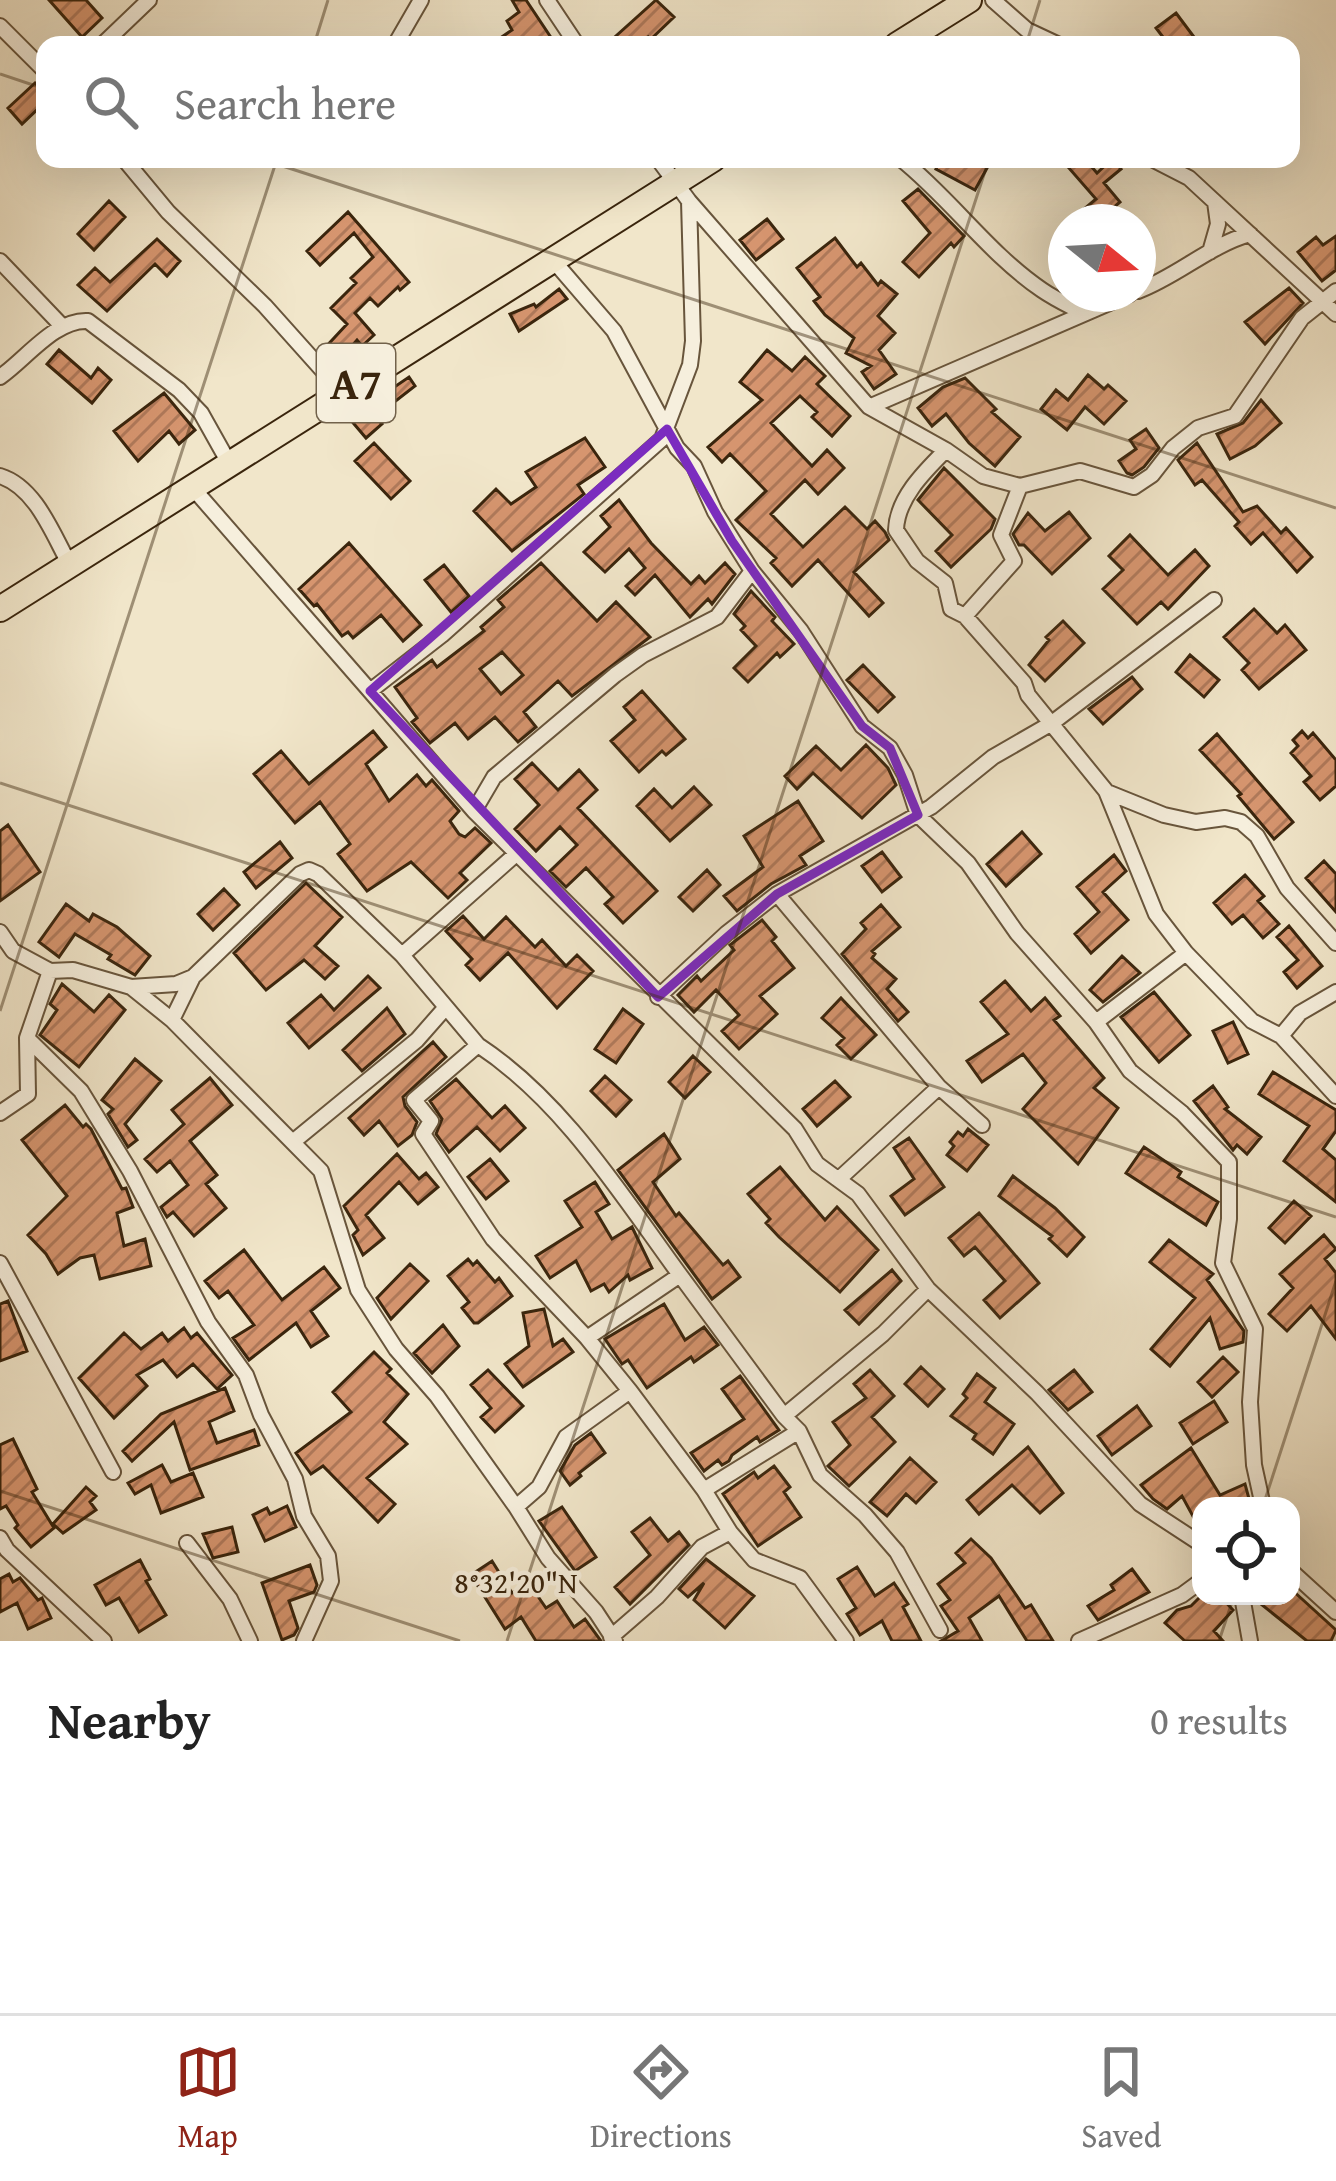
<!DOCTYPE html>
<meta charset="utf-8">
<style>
:root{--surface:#fff;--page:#f2f2f2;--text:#222;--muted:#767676;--line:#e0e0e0;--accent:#8f2418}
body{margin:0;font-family:"Gentium Book Plus",serif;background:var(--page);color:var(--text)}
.controls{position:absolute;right:36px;bottom:36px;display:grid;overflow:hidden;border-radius:24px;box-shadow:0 12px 48px #0002}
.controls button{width:108px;height:108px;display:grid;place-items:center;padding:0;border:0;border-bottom:3px solid var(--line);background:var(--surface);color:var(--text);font:60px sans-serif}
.compass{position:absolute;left:1048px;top:204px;width:108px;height:108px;border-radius:50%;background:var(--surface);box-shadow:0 12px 48px #0002;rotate:108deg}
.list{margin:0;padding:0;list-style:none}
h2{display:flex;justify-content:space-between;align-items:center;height:156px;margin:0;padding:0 48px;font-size:51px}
h2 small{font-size:39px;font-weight:400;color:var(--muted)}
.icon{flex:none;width:66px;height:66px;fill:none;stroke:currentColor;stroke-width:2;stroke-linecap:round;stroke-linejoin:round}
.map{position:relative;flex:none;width:1336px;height:1641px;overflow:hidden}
.search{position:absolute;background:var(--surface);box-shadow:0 12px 48px #0002;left:36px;right:36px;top:36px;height:132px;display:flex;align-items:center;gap:30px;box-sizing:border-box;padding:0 42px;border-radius:24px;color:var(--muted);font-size:45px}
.sheet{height:372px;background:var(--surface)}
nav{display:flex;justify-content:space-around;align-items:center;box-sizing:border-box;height:168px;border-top:3px solid var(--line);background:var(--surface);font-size:33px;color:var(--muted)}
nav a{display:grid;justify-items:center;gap:6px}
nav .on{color:var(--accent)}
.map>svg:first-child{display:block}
.building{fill:url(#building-hatch);stroke:#3a250d;stroke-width:3;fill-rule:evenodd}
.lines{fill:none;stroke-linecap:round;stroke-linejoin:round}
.street-casing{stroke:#68553c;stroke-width:18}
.highway-casing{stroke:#3a250d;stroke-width:28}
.street{stroke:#f6efdd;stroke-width:14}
.highway{stroke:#f1e6ca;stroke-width:24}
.marked{fill:none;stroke:#7b2cbf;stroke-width:9;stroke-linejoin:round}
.ticks{fill:none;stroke:#3a250d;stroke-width:3;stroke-opacity:0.45}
.labels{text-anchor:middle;stroke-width:9;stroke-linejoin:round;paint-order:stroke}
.shield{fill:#f6efdd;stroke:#72624b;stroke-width:3}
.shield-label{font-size:45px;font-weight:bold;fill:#3a250d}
.ticks-label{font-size:30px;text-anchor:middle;fill:#3a250d;stroke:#f6efdd;stroke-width:9;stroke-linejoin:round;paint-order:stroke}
</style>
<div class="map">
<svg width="1336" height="1641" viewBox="0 0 1336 1641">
<defs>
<pattern id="building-hatch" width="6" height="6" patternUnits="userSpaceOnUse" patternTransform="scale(3)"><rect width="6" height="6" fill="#d6956f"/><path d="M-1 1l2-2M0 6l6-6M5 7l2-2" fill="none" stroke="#af795a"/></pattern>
</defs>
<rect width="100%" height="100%" fill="#f1e6ca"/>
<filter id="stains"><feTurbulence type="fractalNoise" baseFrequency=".00167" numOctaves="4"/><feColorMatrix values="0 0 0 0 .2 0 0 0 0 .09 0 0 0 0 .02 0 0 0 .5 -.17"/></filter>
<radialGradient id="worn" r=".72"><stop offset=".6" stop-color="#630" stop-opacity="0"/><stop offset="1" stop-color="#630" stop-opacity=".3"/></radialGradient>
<path class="building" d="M49 0H86L102 18 82 37Z
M512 0H526L556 45H490L512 30 507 21 519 12Z
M656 0 674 17 650 40 648 37 639 45H606Z
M1176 13 1200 45H1169L1156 28Z
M35 83 45 93V102L22 124 8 108Z
M941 159H992L975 190 936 169Z
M1077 159H1085L1097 173 1112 159 1121 169 1104 183 1120 202 1097 222 1084 209 1096 199 1068 167Z
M918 189 964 236 954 247 951 243 919 277 903 262 930 233 903 201Z
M109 201 125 217 94 250 78 234Z
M348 212 409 282 400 290 398 287 378 306 370 298 355 313 374 335 362 346 357 340 336 364 322 351 347 324 331 308 356 283 351 278 373 257 354 233 320 265 307 251Z
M767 219 783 239 756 260 740 240Z
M1336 236V270L1322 281 1298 252 1316 237 1323 245Z
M835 238 857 267 861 263 878 285 881 281 897 294 878 316 895 333 879 350 896 374 874 389 862 372 871 366 846 353 854 338 825 315 814 301 820 297 797 268Z
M157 239 180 261 167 276 155 264 107 311 78 285 95 268 110 282Z
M1289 288 1303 303 1265 344 1245 322Z
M559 289 567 299 519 331 510 314 534 304 536 307Z
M59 350 91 378 98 368 111 380 92 403 47 364Z
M767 350 792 371 805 357 825 376 817 384 850 416 832 436 812 417 817 412 800 396 771 423 812 466 827 450 844 468 818 494 805 480 771 514 803 547 845 507 867 529 875 521 885 532 889 540 854 572 883 603 869 616 818 560 792 586 771 563 776 558 736 520 766 491 730 454 722 462 708 447 762 400 740 382Z
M1088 375 1104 389 1108 385 1126 401 1104 424 1085 407 1067 430 1041 409 1056 390 1068 400Z
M409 377 415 386 375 417 382 424 366 438 349 418Z
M965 378 996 409 992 412 1020 437 995 466 969 443 946 414 932 426 918 408 943 387Z
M164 393 195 430 179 444 169 431 138 461 114 431Z
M1261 400 1281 423 1255 446 1230 459 1217 434 1243 423Z
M1146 429 1159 448 1144 467 1132 475 1127 473 1119 461 1136 449 1130 440Z
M585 438 605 467 578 485 584 494 512 551 474 511 496 489 511 504 536 487 526 472Z
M374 443 410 481 391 499 355 461Z
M1197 443 1243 512 1257 506 1281 533 1286 528 1312 557 1297 572 1263 533 1251 544 1235 526 1239 522 1202 480 1195 485 1178 460Z
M944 468 995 519 991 529 951 567 936 551 952 535 918 500Z
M619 500 651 543 691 584 699 576 705 583 725 563 735 574 712 604 708 599 690 617 655 575 635 595 626 586 645 568 629 549 605 572 584 552 610 527 601 516Z
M1069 512 1090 538 1052 574 1024 545H1019L1013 534 1028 513 1045 531Z
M1130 535 1168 575 1195 550 1209 566 1168 609 1161 602 1137 624 1103 589 1123 570 1109 556Z
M349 543 421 625 403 641 381 615 353 638 348 632 342 636 317 604 314 606 299 589Z
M541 563 597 621 616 602 650 637 572 696 558 681 524 712 536 727 518 742 495 717 468 739 455 723 430 743 412 722 417 718 395 687 432 660 437 667 484 631 481 627 504 607 498 600ZM502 652 523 675 501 694 480 669Z
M444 565 469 596 451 612 425 580Z
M751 591 775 617 772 621 794 644 780 657 777 653 748 682 734 668 756 646 741 630 745 626 734 614Z
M1254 609 1277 633 1285 625 1306 650 1259 689 1242 670 1249 663 1224 637Z
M1063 621 1084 643 1045 681 1029 665 1049 640 1046 637Z
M1190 655 1219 680 1204 697 1176 672Z
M863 665 894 697 878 712 847 680Z
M1132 677 1142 689 1103 724 1089 709Z
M642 691 685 739 666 755 662 751 639 772 611 741 635 720 624 707Z
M373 731 386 747 366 764 389 801 417 775 426 786 432 780 459 811 450 821 459 834 465 837 475 828 491 843 460 873 467 880 448 898 411 862 367 891 338 854 350 844 320 802 295 823 254 774 281 751 309 784Z
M1302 731 1308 738 1313 733 1336 760V786L1320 800 1304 782 1311 776 1291 753 1298 746 1293 740Z
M1217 734 1293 822 1274 839 1238 796 1241 794 1200 750Z
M866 745 888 768 896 785 862 818 813 773 797 789 785 776 816 746 841 770Z
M532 763 558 790 579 770 597 790 578 808 657 891 623 923 605 904 613 897 586 868 566 887 550 871 577 845 560 827 536 851 515 829 539 805 515 779Z
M694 787 711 805 670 841 637 806 654 789 672 808Z
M798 801 823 841 800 856 806 865 771 884 737 911 724 896 763 867 744 836Z
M8 825 40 872 0 901V831Z
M1022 832 1041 854 1006 886 987 864Z
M280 842 292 858 256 888 244 872Z
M882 852 901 877 882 892 862 866Z
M1114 855 1126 871 1103 892 1128 920 1091 953 1075 934 1099 912 1077 887Z
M1324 861 1336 874V912L1306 878Z
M707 870 720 885 693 911 679 897Z
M1245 875 1264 896 1258 901 1279 924 1263 938 1243 915 1232 924 1214 903Z
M306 883 342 917 315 946 338 966 325 979 304 960 266 990 234 953Z
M224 889 239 905 213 930 198 914Z
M66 904 89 921 93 914 117 927 150 956 135 975 108 959 111 955 75 934 59 957 39 942Z
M881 905 900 927 872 951 875 954 872 958 896 979 887 989 908 1012 898 1021 842 954 866 929 861 923Z
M463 916 484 939 506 917 535 947 542 940 566 966 577 955 593 971 557 1008 508 953 480 980 466 965 472 959 446 931Z
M762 920 776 937 772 941 794 968 760 996 777 1014 739 1049 722 1031 739 1015 716 990 694 1012 678 995 697 976 701 981 734 950 730 945Z
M1289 926 1322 966 1297 988 1284 972 1298 960 1277 937Z
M1122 956 1140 973 1103 1002 1090 990Z
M368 976 380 988 309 1048 288 1023 321 995 334 1010Z
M1005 981 1031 1011 1045 998 1060 1016 1054 1020 1104 1078 1094 1088 1118 1108 1078 1164 1023 1109 1046 1083 1023 1054 982 1082 967 1061 1008 1034 981 1002Z
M62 984 94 1012 109 995 125 1010 79 1067 40 1035 57 1010 50 1004Z
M1154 992 1190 1035 1159 1062 1121 1017Z
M841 998 876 1035 851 1059 837 1045 844 1038 822 1018Z
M387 1008 405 1034 362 1071 343 1050Z
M623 1009 643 1024 616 1063 595 1049Z
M1233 1022 1248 1054 1228 1063 1213 1031Z
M433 1042 446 1057 403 1097 405 1106 417 1122 412 1135 398 1146 379 1121 364 1135 349 1118Z
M693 1056 710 1072 685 1098 669 1082Z
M135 1059 161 1081 125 1124 137 1140 128 1147 108 1114 113 1109 102 1100Z
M1273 1072 1336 1110V1131L1323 1149 1336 1160V1202L1284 1161 1309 1126 1259 1094Z
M605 1076 631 1100 616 1116 591 1091Z
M210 1078 232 1105 190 1141 217 1175 206 1184 226 1208 194 1236 173 1212 167 1217 161 1207 188 1185 170 1161 157 1172 145 1159 184 1124 172 1110Z
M456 1079 492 1118 505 1106 525 1128 500 1151 477 1127 449 1152 436 1134 442 1119 430 1101Z
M835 1081 850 1097 817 1126 803 1109Z
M1213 1086 1228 1107 1225 1109 1261 1137 1247 1154 1237 1145 1233 1150 1194 1101Z
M65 1105 83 1127 86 1124 91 1129 122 1189 126 1188 133 1207 117 1213 124 1246 145 1239 151 1266 100 1279 94 1255 80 1258 58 1274 46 1254 28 1235 67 1196 22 1140Z
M968 1129 988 1145 967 1171 947 1155 954 1146 950 1142 958 1132 963 1136Z
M664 1134 680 1159 653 1182 676 1216 679 1213 723 1265 728 1261 740 1277 712 1299 618 1170Z
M909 1138 944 1187 905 1215 891 1196 914 1179 894 1148Z
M1144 1147 1181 1172 1178 1177 1218 1202 1206 1225 1126 1173Z
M397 1154 419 1179 426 1173 438 1187 418 1204 399 1182 366 1215 384 1238 363 1255 353 1235 358 1230 344 1206Z
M490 1159 508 1181 486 1199 468 1177Z
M780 1167 825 1220 837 1207 878 1250 840 1292 779 1237 766 1223 770 1219 748 1194Z
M1013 1176 1055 1208 1084 1237 1067 1256 1049 1239 1052 1236 999 1196Z
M595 1182 609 1204 596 1212 612 1239 632 1227 652 1268 630 1280 628 1275 609 1292 604 1284 591 1291 576 1261 550 1278 536 1256 582 1227 565 1201Z
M1294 1201 1311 1216 1285 1243 1269 1228Z
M979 1213 1039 1283 1000 1318 984 1300 1005 1281 975 1247 964 1256 949 1238Z
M1324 1235 1336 1249 1325 1259 1336 1273V1339L1311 1306 1287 1331 1269 1314 1293 1288 1280 1274Z
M1169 1240 1213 1274 1207 1280 1244 1331 1243 1342 1220 1349 1210 1318 1170 1366 1151 1349 1195 1298 1150 1262Z
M244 1250 282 1300 324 1267 340 1288 311 1311 328 1336 311 1347 296 1323 249 1360 233 1338 254 1325 228 1291 219 1298 205 1281Z
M468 1259 473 1265 477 1261 495 1282 499 1278 512 1296 478 1323H474L462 1308 469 1302 448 1276Z
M410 1264 428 1281 391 1319 377 1298Z
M892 1270 901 1281 859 1324 845 1310Z
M8 1301 27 1351 0 1361V1304Z
M664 1304 685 1340 704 1327 718 1345 694 1362 691 1357 647 1388 628 1360 622 1364 605 1339Z
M544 1309 553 1346 563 1339 573 1352 523 1387 505 1364 529 1346 523 1313Z
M443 1325 459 1346 432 1373 414 1353Z
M184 1328 191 1338 197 1333 232 1375 217 1389 193 1364 177 1377 163 1360 137 1375 147 1386 114 1418 79 1378 124 1333 141 1349 162 1333 168 1341Z
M374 1352 391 1369 387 1373 408 1394 384 1422 407 1444 367 1478 395 1504 378 1522 323 1466 311 1474 296 1453 351 1412 333 1392Z
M1223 1357 1238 1372 1212 1397 1198 1382Z
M921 1367 944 1389 928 1406 905 1384Z
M488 1370 523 1406 495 1432 481 1417 491 1408 471 1385Z
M870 1370 894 1396 872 1417 895 1442 849 1486 828 1466 850 1445 833 1422 866 1398 854 1384Z
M1074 1370 1092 1392 1068 1410 1049 1390Z
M977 1374 995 1388 985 1402 1014 1424 993 1454 973 1439 976 1434 951 1416 967 1398 963 1394Z
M740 1376 779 1430 760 1442 757 1437 732 1455 729 1461 722 1465 718 1460 704 1471 691 1453 744 1419 722 1389Z
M225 1388 234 1411 209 1422 217 1443 254 1430 259 1445 190 1470 174 1422 132 1461 123 1451 161 1414Z
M1214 1401 1227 1422 1193 1444 1180 1423Z
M1137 1406 1151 1426 1112 1455 1098 1436Z
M591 1433 605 1453 579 1473 581 1476 570 1485 560 1471 575 1445Z
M13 1439 37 1489 32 1492 54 1528 31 1547 15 1528 18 1525 6 1506 0 1509V1445Z
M1028 1447 1063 1493 1040 1513 1012 1485 979 1514 967 1500Z
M1191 1448 1220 1495 1245 1484 1251 1506H1201V1531L1182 1496 1167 1509 1153 1499 1141 1485Z
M910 1458 936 1482 916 1503 906 1494 887 1516 870 1502Z
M162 1465 171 1482 193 1473 203 1497 161 1513 151 1485 135 1494 128 1483Z
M774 1466 790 1487 784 1492 801 1517 758 1546 723 1494 754 1472 758 1478Z
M86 1487 96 1496 90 1502 96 1510 63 1533 53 1524Z
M287 1506 296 1527 265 1541 253 1515 267 1508 270 1514Z
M562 1507 596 1557 575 1571 539 1521Z
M650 1518 668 1541 679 1532 689 1545 630 1604 615 1587 650 1555 632 1532Z
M232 1527 238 1552 213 1558 203 1534Z
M971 1539 991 1558 1025 1608 1031 1605 1053 1641H1027L999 1596 969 1618 982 1641H941L958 1631 941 1606 950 1600 938 1584 965 1563 956 1553Z
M706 1559 754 1596 725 1628 694 1600 704 1583 688 1597 679 1589Z
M140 1560 150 1579 146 1581 166 1615 139 1632 119 1598 106 1605 95 1585Z
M492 1561 512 1593 528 1582 546 1608 557 1601 574 1627 585 1619 601 1641H536L521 1617 505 1629 471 1575Z
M310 1565 317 1585 314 1592 289 1601 298 1628 294 1635 282 1640 262 1583Z
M857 1567 875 1596 894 1583 908 1604 903 1607 921 1641H892L882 1621 860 1635 847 1614 856 1608 838 1579Z
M1132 1569 1149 1592 1098 1620 1088 1606 1114 1590 1111 1585Z
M9 1574 13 1582 20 1578 38 1600 42 1598 51 1618 28 1629 17 1603 0 1612V1579Z
M1291 1589 1336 1630 1331 1641H1307L1261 1604 1268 1596H1291Z
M1201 1596H1220L1233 1610 1214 1631 1223 1641H1185L1165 1623 1177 1610 1191 1606Z"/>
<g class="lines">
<g class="street-casing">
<path id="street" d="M547 0 577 45
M993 0 1027 30 1059 45
M0 26 45 71
M102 45 149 0
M395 45 421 0
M124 159 168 212 265 306 342 392
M658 159 689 201 869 407 946 450 983 476 1020 486 1001 535 1014 561 965 616 1024 683 1028 695 1106 791 1156 914 1186 953 1096 1022 1130 1071 1182 1113 1229 1162V1219L1223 1263 1255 1329 1250 1402 1254 1465 1263 1506
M901 159C951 199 989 254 1042 290 1055 299 1070 306 1083 313
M1152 159 1189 178 1336 314
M689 201 693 341 690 365 662 439 442 635 370 691 474 811 795 1129 817 1164 858 1194 928 1289 1037 1393 1140 1504 1201 1544
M1210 252 1218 224 1215 202
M0 261 62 326
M1138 291C1178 276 1210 245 1250 234
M0 377C26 359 55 319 88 321L179 390 201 413 229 463
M869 407 1130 294
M946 450C925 471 897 498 896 530L917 561 945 583 951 609 965 616
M0 476C36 487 53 535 70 565
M1020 486 1080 471 1134 487 1152 475 1173 448 1198 428 1235 416 1302 318 1336 291
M192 487 370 691
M752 571 801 631 862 726 890 748 905 775 918 815 968 863 1017 933 1096 1022
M1107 792 1164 815 1196 822 1225 818 1241 822 1257 836 1287 888 1336 943
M474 811 494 777 615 675 643 655 717 617 752 571 715 512 694 466 677 448 614 331 552 259
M777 894 939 1087 839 1179
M0 932 13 951 50 971 73 970 131 987 172 1020 321 1171 358 1290 396 1349 437 1396 516 1507 548 1558 596 1612 615 1641
M1186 953 1252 1021 1281 1036 1300 1013 1336 992
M402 955 516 854
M131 987 176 984 193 977
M658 997 727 933 777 894 931 807 993 757 1052 723 1214 600
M446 1007 478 1045 414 1100 431 1121 423 1134 493 1239 587 1338
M172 1020 193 977 300 874 309 870 318 874 402 955 446 1007 417 1040 294 1141
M1281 1036 1336 1096
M27 1038 81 1091 130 1171 208 1322 246 1375 261 1415 295 1479 304 1516 328 1556 331 1581 304 1641
M478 1045C563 1101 620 1193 680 1275
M939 1087 982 1125
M0 1113 28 1094 27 1038 50 971
M0 1263 113 1472
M630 1391 587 1338 680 1275 784 1416
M799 1431 820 1475 865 1515 897 1552 940 1630
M516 1507 539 1487 566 1437 630 1391 704 1490
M730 1532 754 1560 800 1578 846 1641
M0 1538 7 1550 104 1641
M187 1543 230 1599 250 1641
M1291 1571 1336 1612
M1242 1596 1250 1641
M611 1637 657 1597 702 1547 730 1532 704 1490 799 1431 784 1416 883 1334 928 1289
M1079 1641 1182 1595 1201 1581"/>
</g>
<g class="highway-casing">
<path id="highway" d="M897 45 969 0
M0 609 713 159"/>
</g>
<use href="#street" class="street"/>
<use href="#highway" class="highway"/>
</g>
<path class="marked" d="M667 429 732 541 862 726 890 748 918 815 777 894 658 997 370 691Z"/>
<path class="ticks" d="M314 45 328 0M1026 45 1040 0M0 74 45 89M261 159 1336 508M0 783 1336 1217M0 1011 277 159M0 1491 460 1641M1263 1506 1336 1281M507 1641 989 159M1219 1641 1234 1596"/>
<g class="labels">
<rect class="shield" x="317" y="344" width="78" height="78" rx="9"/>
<g class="shield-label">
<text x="356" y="399">A7</text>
</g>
</g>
<g class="ticks-label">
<text x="516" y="1593">8°32'20"N</text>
</g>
<rect width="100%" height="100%" filter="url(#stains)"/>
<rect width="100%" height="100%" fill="url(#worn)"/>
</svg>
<div class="controls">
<button><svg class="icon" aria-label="locate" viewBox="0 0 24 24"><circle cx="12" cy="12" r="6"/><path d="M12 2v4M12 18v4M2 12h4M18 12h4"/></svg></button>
</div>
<svg class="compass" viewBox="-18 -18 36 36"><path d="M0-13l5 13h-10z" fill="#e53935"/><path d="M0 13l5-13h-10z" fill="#767676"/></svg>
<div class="search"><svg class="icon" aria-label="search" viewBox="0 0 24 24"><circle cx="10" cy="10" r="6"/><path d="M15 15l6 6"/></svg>Search here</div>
</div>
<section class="sheet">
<h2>Nearby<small>0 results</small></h2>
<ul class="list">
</ul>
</section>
<nav>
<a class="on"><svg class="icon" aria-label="map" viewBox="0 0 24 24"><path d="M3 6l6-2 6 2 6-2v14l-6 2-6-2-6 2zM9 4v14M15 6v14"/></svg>Map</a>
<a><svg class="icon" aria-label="directions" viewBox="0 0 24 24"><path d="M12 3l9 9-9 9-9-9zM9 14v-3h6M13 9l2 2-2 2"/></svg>Directions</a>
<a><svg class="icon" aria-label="saved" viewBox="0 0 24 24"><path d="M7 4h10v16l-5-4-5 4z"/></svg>Saved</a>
</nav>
